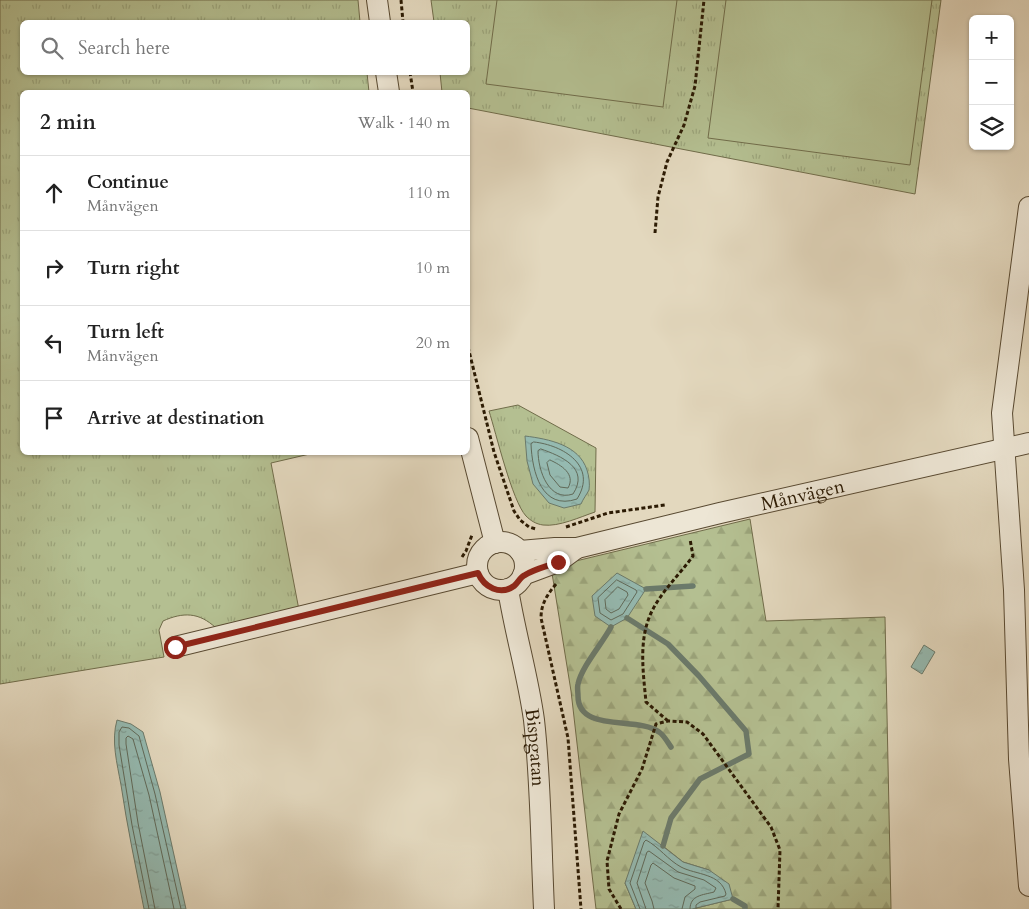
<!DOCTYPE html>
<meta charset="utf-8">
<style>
:root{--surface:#fff;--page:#f2f2f2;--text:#222;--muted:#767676;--line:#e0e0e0}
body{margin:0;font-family:Cardo,serif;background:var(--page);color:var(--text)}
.controls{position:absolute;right:15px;top:15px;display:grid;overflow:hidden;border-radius:8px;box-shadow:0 1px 4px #0004}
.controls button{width:45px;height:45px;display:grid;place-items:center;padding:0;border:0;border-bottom:1px solid var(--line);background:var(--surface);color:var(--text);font:25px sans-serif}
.stop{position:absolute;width:15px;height:15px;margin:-11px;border:4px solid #8f2418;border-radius:50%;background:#fff}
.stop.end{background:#8f2418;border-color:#fff;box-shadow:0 1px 5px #0008}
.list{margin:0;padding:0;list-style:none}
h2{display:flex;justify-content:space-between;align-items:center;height:65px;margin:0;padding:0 20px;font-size:21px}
h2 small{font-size:16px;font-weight:400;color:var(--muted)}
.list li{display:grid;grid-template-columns:32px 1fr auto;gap:15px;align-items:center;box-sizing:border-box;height:75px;padding:0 20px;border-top:1px solid var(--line)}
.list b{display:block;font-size:19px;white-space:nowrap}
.list p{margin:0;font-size:16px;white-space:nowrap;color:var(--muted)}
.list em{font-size:16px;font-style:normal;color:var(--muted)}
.icon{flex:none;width:28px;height:28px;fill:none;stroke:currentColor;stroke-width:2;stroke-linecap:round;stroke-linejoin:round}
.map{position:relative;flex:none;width:1029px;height:909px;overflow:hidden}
.search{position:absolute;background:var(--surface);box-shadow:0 1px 4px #0004;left:20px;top:20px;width:450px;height:55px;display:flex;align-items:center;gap:12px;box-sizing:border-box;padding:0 18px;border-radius:8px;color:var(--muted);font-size:19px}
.panel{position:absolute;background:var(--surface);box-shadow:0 1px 4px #0004;left:20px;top:90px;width:450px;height:365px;border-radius:8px}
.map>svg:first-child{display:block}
.grass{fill:url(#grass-tufts);stroke:#706c4a}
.forest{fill:url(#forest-firs);stroke:#706c4a}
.pitch{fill:#b4bf91;stroke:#706c4a}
.water{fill:url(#water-ripples);stroke:#6b7a6b}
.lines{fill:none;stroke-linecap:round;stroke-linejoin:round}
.shore{stroke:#606a5a;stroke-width:1}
.stream{stroke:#6b7a6b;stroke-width:5.5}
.minor-casing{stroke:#594a32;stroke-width:22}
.path{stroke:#2b1a03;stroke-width:3;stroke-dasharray:4 2.5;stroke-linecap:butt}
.minor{stroke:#ede6d5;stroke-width:20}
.route{stroke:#8f2418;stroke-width:6}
.labels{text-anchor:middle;stroke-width:4.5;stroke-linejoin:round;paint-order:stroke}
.street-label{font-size:19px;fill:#2b1a03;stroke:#ede6d5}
</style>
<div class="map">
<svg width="1029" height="909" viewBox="0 0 1029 909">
<defs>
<pattern id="grass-tufts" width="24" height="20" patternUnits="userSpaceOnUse" patternTransform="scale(1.25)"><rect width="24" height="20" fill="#b4bf91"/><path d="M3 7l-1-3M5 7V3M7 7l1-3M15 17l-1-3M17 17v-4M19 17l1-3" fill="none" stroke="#9ba47b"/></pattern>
<pattern id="forest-firs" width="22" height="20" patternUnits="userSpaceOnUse" patternTransform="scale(1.25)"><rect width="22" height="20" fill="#b4bf91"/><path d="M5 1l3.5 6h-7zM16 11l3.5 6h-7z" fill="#9ba47b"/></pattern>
<pattern id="water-ripples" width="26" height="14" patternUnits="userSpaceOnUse" patternTransform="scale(1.25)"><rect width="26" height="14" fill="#95bab1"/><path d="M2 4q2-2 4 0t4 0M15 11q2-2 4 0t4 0" fill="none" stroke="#819f97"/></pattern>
</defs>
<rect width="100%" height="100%" fill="#e3d8be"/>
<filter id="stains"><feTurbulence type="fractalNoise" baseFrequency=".004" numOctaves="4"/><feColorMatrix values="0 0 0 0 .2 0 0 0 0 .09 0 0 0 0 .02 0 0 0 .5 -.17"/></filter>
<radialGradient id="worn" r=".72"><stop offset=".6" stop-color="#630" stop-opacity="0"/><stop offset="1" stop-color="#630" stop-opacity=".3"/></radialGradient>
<path class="grass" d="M0 0H358L360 22H22V72L367 73 369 92H22V452L314 453 271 463 299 610 216 628C199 612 183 612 163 621L159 630 164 657 0 684Z
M431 0H941L915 194 468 108V92H442L440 73 468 72V22H434Z
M518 405 596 448 595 512C580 517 559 527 543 525 536 524 531 521 526 516 512 501 496 433 489 411Z"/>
<path class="forest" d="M750 519 766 621 885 617 891 909H692L733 899 709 870 683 862 663 846 625 883 636 909H596L571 691 551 567Z"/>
<path class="pitch" d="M497 0H677L663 107 486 84Z
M726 0H932L910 165 708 138Z"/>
<path class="water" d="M525 436C549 439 579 445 587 470 589 476 590 484 589 490 587 494 583 499 581 504L564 508 549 503 533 484 527 461Z
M617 573 646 589 627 618 611 627 595 616 592 596Z
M924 645 935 652 922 674 911 667Z
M117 720 131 724 143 732 160 792 186 909H144C136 868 127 826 121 785 117 763 111 741 117 720Z
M643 831 683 862 709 870 729 884 733 899 692 909H636L625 883Z"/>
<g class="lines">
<path class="shore" d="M534 442C563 445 598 466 577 499 542 511 532 472 531 444Z
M541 449C561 456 590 468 573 494 549 502 538 471 538 451Z
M550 460C561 465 576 474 568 488L560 487 550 475 547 463Z
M617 580 636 590 637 592 623 614 611 620 600 613 598 598Z
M618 587 627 592 628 595 619 609 611 613 606 609 605 600Z
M149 909 132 825 119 745V732L122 727 129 728 139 736 155 794 181 909
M155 909 138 823 126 744V738L128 736 133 739 149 795 174 909
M640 909 630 883 644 842 646 840C659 847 668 860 681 867 696 875 721 873 726 894L725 896 700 902 696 905V909
M646 909 637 883 647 852 649 851 678 872 704 880 716 888 714 892C703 895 690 895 690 909
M654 909 652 901 645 883 651 865 653 863 674 878 695 886V889L685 897 682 909"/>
<path class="stream" d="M646 589 693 586
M627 618 668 644 699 676 746 731 749 754 700 779 671 818 663 846
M611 627C602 644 582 666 578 684 577 687 578 692 578 696 578 733 638 716 659 732 664 735 668 743 671 747
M733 899 745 906V909"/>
<g class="minor-casing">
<g id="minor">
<path d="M377 0 380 22"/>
<path d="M386 72 389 92"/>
<path d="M1029 207 1002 413 1014 590 1019 759 1029 886"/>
<path d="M468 438 495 543"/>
<circle cx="501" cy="566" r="24"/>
<path id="s1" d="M520 551 555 548H577L720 513 1029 443"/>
<path d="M523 575 558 562 577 548"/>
<path id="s2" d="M508 589C515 633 528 676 534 720 541 782 541 846 544 909"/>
<path d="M175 647 478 573"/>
</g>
</g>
<path class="path" d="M401 0 403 22
M410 72 413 92
M655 233 658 197 667 162 684 125 695 86 704 0
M468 347 494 452 514 511 520 520 529 527 536 529
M566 527 608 513 665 505
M462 557 466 551 472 535
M556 584C547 595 541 604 541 618L568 738 581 909
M668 721 646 702C643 671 638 637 653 609 663 590 680 574 693 556L690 539
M621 909 609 889 607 861 619 814 642 769 656 724 668 721 687 722 703 734 771 827 780 850 778 909"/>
<use href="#minor" class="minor"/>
</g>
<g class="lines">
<path class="route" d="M175 647 478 573C484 587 500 596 514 586 518 583 520 577 525 575 534 569 548 566 558 562"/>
</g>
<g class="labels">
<g class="street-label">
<text dy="7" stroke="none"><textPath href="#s1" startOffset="289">Månvägen</textPath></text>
<text dy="7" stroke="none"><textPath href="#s2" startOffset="161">Bispgatan</textPath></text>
</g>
</g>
<rect width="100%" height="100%" filter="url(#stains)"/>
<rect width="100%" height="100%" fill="url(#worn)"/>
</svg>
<div class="controls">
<button>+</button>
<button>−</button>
<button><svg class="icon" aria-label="layers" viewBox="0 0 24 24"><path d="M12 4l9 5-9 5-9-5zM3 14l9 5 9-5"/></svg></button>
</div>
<div class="stop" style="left:175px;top:647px"></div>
<div class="stop end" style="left:558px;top:562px"></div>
<div class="search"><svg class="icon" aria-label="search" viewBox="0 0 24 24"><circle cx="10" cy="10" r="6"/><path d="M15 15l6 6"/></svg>Search here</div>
<section class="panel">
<h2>2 min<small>Walk · 140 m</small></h2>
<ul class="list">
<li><svg class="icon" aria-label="ahead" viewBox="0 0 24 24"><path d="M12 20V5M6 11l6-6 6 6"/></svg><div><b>Continue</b><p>Månvägen</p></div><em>110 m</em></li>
<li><svg class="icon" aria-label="right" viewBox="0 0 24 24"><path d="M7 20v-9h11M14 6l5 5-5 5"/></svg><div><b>Turn right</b></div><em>10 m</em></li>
<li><svg class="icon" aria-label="left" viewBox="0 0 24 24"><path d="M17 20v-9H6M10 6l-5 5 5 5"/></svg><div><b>Turn left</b><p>Månvägen</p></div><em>20 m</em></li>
<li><svg class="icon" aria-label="arrive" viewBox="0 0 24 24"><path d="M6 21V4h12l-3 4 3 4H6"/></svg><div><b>Arrive at destination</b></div></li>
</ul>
</section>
</div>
